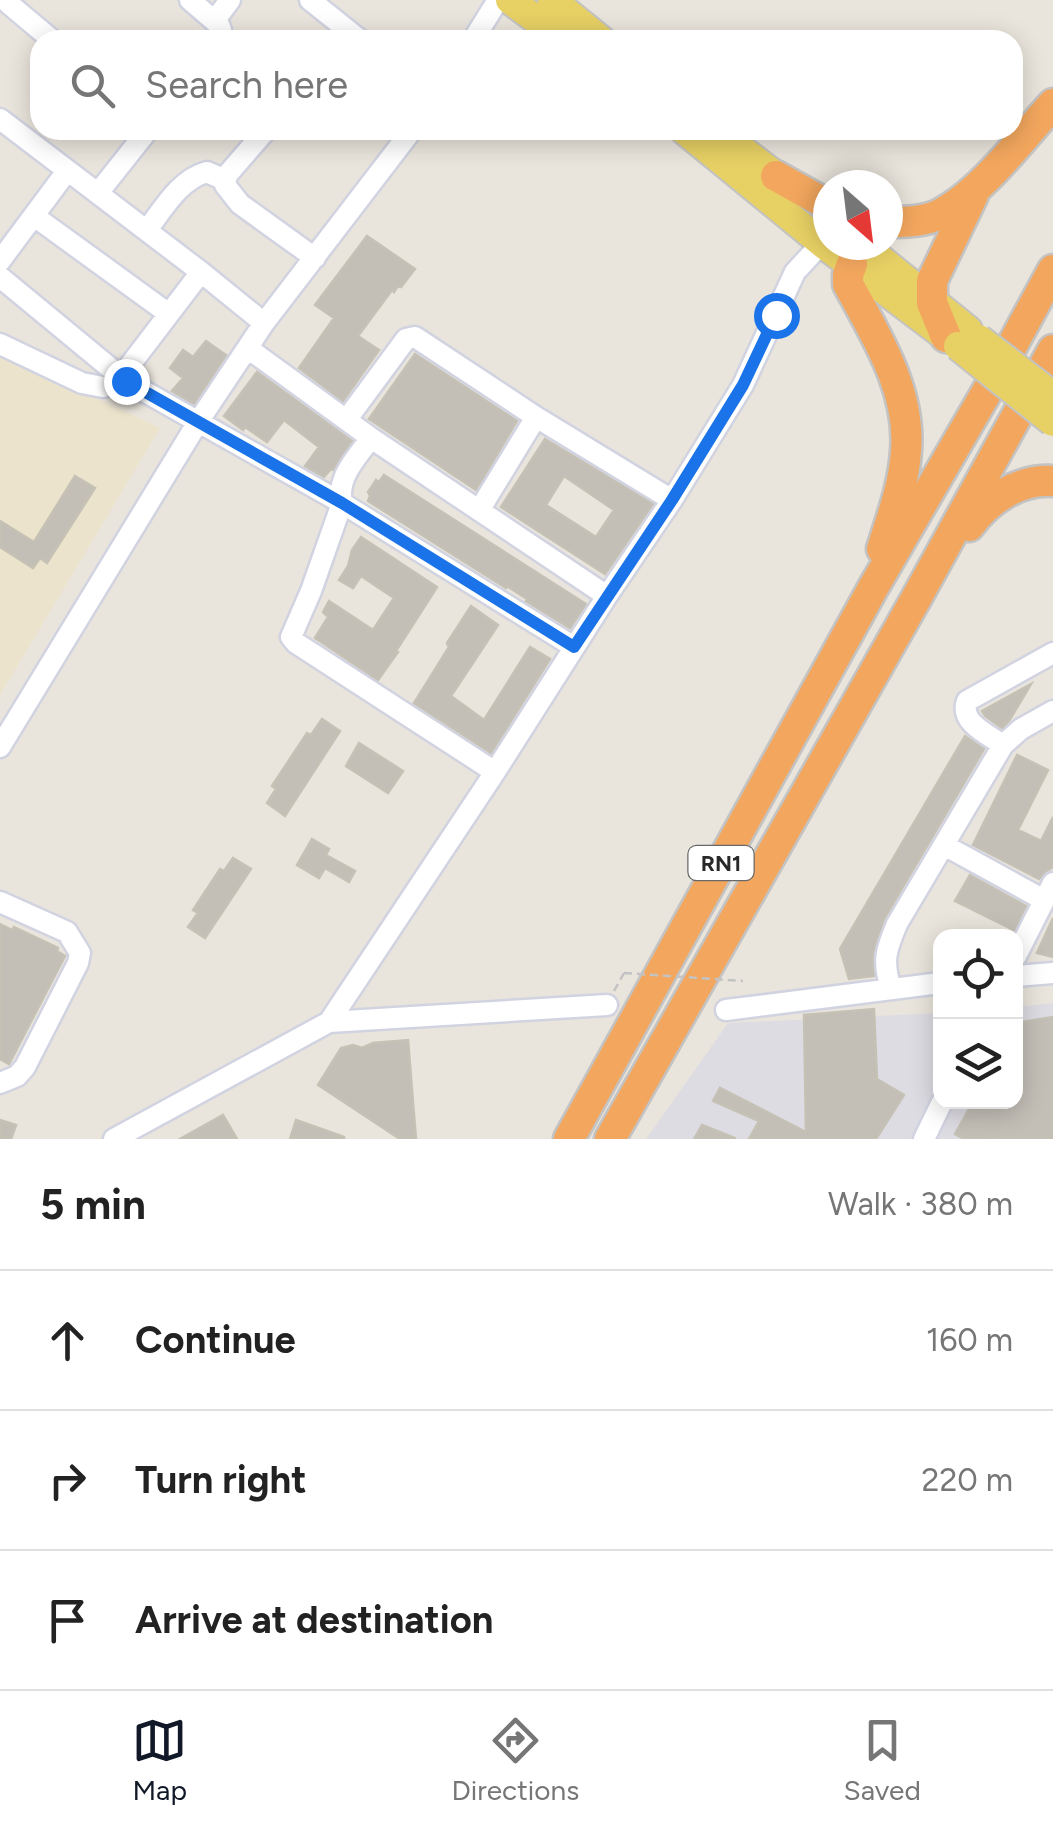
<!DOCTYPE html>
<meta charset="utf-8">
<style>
:root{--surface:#fff;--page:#f2f2f2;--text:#222;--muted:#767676;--line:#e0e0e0;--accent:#111827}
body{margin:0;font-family:Figtree,sans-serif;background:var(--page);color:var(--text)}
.controls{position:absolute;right:30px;bottom:30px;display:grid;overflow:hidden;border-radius:20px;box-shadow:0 5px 25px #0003}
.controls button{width:90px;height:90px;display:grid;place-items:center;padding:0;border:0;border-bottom:2px solid var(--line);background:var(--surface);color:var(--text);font:50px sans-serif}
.compass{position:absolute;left:813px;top:170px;width:90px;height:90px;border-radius:50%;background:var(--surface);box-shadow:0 5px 25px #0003;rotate:152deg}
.stop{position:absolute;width:30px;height:30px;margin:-22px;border:8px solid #1a73e8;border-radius:50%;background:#fff}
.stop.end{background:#1a73e8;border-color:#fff;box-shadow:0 2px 10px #0008}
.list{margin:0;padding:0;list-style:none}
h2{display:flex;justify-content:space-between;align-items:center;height:130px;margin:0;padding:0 40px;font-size:42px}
h2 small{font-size:32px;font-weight:400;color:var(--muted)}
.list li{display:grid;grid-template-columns:65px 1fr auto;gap:30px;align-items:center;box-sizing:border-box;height:140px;padding:0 40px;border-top:2px solid var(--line)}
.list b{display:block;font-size:38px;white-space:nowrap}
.list em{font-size:32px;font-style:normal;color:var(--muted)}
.icon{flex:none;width:55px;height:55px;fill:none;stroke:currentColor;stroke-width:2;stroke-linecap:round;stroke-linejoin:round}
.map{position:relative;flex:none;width:1053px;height:1139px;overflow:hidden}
.search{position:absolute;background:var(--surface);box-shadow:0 5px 25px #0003;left:30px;right:30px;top:30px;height:110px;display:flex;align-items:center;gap:25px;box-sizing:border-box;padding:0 35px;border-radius:30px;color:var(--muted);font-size:38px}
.sheet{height:550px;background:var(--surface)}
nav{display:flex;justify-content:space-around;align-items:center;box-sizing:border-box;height:140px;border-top:2px solid var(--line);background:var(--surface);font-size:28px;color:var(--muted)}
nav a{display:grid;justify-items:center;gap:5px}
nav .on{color:var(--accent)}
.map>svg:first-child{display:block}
.industrial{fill:#dedce3}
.education{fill:#ebe3cc}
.building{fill:#c3bfb7;stroke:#c5c1b5;stroke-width:2.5;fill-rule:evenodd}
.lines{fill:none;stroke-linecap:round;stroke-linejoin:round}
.minor-casing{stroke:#d1d3e1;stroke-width:25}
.major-casing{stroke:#c3c3c3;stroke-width:32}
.highway-casing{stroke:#c3c3c3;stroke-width:35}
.path{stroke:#c3c3c3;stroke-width:2.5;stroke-dasharray:8 5;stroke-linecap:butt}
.minor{stroke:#fff;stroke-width:20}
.major{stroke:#e7d064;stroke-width:28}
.highway{stroke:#f3a75e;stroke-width:30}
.major-bridge-casing{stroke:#c3c3c3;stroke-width:32;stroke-linecap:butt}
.path-bridge{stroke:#c3c3c3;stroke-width:2.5;stroke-dasharray:8 5;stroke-linecap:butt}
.major-bridge{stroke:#e7d064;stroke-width:28}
.route{stroke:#1a73e8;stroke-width:12}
.labels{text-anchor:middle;stroke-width:10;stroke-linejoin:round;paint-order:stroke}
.shield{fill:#fff;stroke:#696969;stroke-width:2.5}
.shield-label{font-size:22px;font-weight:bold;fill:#292929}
</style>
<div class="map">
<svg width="1053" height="1139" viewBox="0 0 1053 1139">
<rect width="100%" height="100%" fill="#eae5dc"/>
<path class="industrial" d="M1053 1003V1139H646L728 1023 940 1013V1102H1016V1007Z"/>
<path class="education" d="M0 353 160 428 0 695Z"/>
<path class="building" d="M367 236 415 269 401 287 398 286 394 292 392 290 358 336 379 350 343 401 299 368 334 318 315 305Z
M206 341 226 355 194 404 172 391 183 378 170 368 183 350 193 357Z
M415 354 517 421 476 490 369 419Z
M257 372 352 441 333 470 331 469 324 477 305 466 319 447 284 420 267 442 245 427 243 430 224 416Z
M545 439 653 504 605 574 501 507ZM564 476 614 510 596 537 546 505Z
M384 475 586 604 570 628 526 601 527 599 507 586 506 588 368 501 370 496 368 492 376 480 379 482Z
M75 476 95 488 47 563 40 558 33 568 0 547V521L34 542Z
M361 537 437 587 396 651 398 652 378 680 315 638 328 617 323 612 329 601 373 630 394 598 361 576 353 588 339 580 348 566 352 550Z
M471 606 498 625 451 696 484 720 530 647 550 659 491 753 414 703 449 647 447 643Z
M1031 684 1009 721 1002 728 985 716 982 711Z
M322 719 340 731 285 816 267 803 276 789 272 786 307 733 311 735Z
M965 736 984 749 884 919 873 953 874 976 849 979 840 949Z
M359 743 403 771 388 793 346 766Z
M1017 755 1048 770 1018 830 1041 841 1053 817V867L1045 872 1039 879 973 845Z
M312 839 329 849 326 855 355 871 349 882 325 868 319 878 297 865Z
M233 858 251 869 205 938 188 927 198 913 193 910 220 869 224 871Z
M970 875 1026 906 1014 930 955 901Z
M1053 918V957L1037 953Z
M0 924 12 930 14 927 58 948 57 951 65 956 9 1064 0 1059Z
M874 1009 877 1079 904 1095 876 1139H749L759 1121 713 1101 720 1088 806 1132 804 1015Z
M1053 1017V1139H964L955 1134 973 1102H1016V1023Z
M408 1040 416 1139H400L318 1085 341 1048 353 1045 362 1048 373 1043Z
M223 1115 237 1139H180Z
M0 1120 16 1125 11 1139H0Z
M296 1120 344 1137V1139H290Z
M702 1125 735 1138V1139H694Z"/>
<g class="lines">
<g class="minor-casing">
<path id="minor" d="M190 0 219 25 221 30 219 40
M310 0 360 40
M8 3 52 40
M215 20 230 0
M473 40 498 0
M0 119 201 272 264 323
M266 130 227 175 225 185 240 204 315 258
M98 193 148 130
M34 216 169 314
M147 230C163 209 180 179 207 172L225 180
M0 261 67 171
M0 277 126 381 342 503 574 647
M0 344 82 383 103 387 126 381 127 369 201 272
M249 349 371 438 607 596
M347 419 406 339 415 337 536 417 672 500
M371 438C357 457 336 478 342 503L311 591 291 637 296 643 495 772
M480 509 536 417
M1003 745C987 734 959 722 967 701L1053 653
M0 747 198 422 264 323 412 130
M944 845 1044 900
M0 902 67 932 80 953 78 963 25 1067 17 1076 0 1083
M1016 956 1053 883
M1016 976 1053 973
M891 988C882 961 886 950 897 924L1003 745 1021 729 1053 711
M726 1010 940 983
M329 1022 495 772 607 596 672 500 743 385 795 272 822 243
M114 1139 329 1022 607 1005
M924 1139 942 1102"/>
</g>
<g class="major-casing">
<path id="major" d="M510 0 564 40
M552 0 601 40
M684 130 822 243 949 339
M716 130 792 188
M863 245 968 330"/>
</g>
<g class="highway-casing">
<path id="highway" d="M776 176 828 205
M888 222C905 222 926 222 942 213 982 192 1022 138 1053 104
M852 264 848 275V284C876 336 911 390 906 451 904 484 892 517 882 549
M946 337 932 303V281L973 195
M969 526C989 499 1019 479 1053 481
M569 1139 873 588 989 388 1053 270
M610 1139 917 597 1053 350"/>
</g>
<path class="path" d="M614 991 624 973"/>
<use href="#minor" class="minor"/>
<use href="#major" class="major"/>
<use href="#highway" class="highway"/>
<g class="major-bridge-casing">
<path id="major-bridge" d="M979 339 1053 396
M958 346 1053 422"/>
</g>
<path class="path-bridge" d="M624 973 743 981"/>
<use href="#major-bridge" class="major-bridge"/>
</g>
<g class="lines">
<path class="route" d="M126 381 342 503 574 647 672 500 743 385 776 315"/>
</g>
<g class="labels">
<rect class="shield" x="688.5" y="846" width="65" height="34" rx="8"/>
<g class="shield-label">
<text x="721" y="871">RN1</text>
</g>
</g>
</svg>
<div class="controls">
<button><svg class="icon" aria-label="locate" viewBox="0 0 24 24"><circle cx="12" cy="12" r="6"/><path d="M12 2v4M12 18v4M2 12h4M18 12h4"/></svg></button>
<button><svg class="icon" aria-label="layers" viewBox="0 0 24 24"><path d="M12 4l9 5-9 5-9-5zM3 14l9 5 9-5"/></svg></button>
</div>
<svg class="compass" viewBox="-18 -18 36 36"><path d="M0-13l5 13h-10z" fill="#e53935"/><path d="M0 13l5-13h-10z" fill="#767676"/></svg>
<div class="stop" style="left:776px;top:315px"></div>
<div class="stop end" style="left:126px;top:381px"></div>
<div class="search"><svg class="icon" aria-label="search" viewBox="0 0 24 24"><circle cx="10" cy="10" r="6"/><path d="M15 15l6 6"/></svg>Search here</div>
</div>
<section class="sheet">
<h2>5 min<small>Walk · 380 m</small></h2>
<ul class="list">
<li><svg class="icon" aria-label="ahead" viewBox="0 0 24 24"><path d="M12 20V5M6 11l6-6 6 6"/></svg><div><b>Continue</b></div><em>160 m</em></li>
<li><svg class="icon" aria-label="right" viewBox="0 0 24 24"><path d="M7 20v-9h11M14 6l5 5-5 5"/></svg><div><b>Turn right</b></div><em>220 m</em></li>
<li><svg class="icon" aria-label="arrive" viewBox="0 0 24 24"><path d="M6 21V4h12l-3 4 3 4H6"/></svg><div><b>Arrive at destination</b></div></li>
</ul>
</section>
<nav>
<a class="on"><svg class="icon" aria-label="map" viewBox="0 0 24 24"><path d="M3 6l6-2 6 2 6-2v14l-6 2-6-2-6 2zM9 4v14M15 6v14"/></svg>Map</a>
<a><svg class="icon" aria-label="directions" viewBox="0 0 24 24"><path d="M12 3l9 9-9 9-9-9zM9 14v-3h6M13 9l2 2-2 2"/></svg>Directions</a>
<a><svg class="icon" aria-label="saved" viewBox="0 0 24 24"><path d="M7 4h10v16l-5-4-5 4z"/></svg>Saved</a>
</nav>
